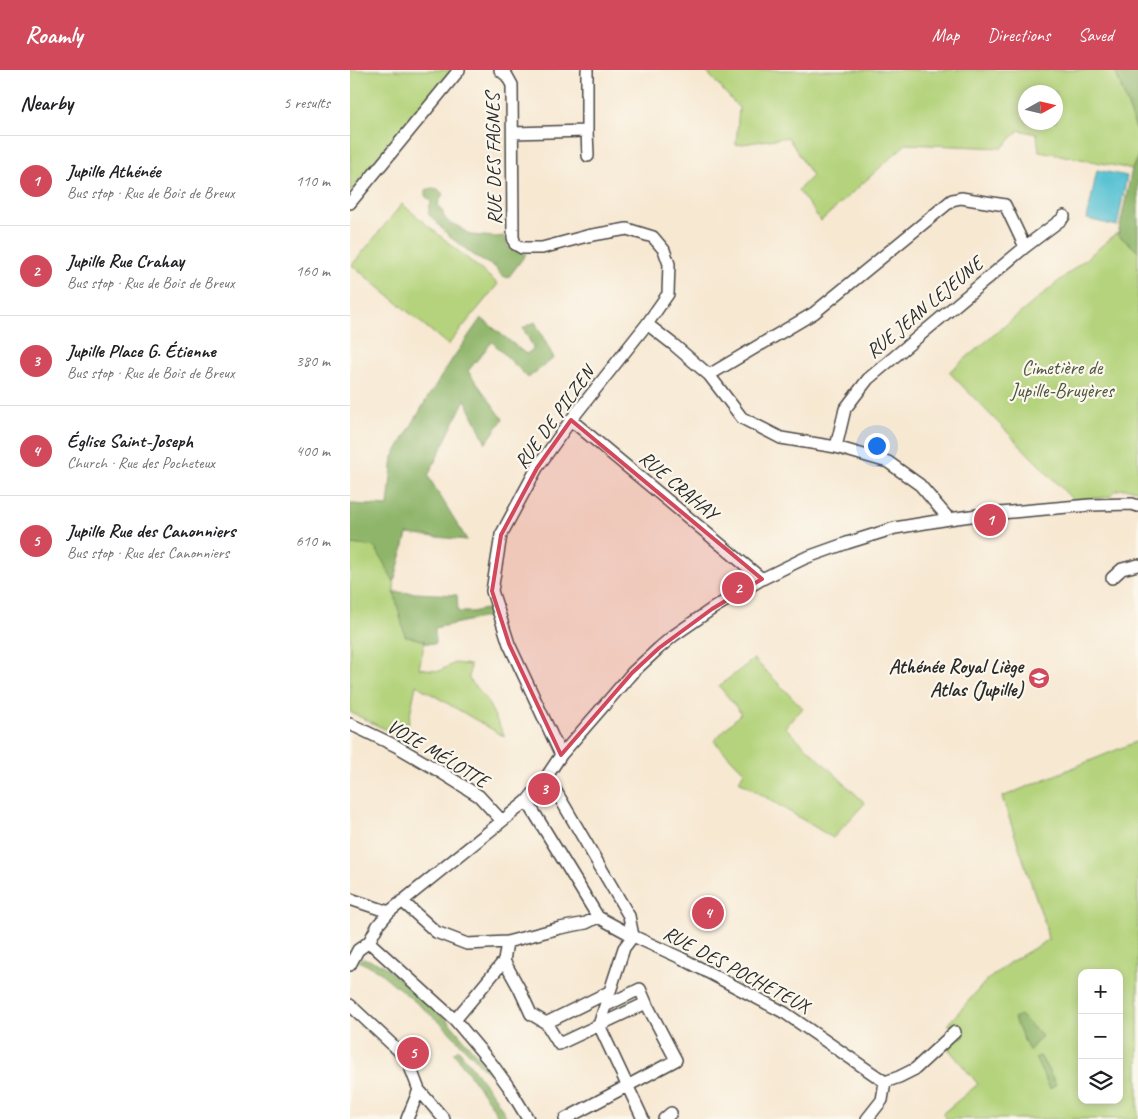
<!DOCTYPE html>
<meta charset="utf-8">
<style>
:root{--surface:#fff;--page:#f6f6f6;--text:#202124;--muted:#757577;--line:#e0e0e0;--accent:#d1495b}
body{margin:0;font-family:Caveat,sans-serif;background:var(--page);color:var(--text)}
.controls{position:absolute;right:15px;bottom:15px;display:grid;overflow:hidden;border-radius:10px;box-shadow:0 2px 8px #0003}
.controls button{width:45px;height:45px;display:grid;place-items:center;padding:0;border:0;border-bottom:1px solid var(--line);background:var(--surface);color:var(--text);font:25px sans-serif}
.compass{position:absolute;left:668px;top:15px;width:45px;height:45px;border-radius:50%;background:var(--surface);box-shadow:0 2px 8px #0003;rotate:82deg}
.you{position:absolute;left:526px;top:375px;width:18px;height:18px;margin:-12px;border:4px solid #fff;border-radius:50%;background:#1a73e8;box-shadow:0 0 0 8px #1a73e833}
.badge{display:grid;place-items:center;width:32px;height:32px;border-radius:50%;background:var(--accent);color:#fff;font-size:16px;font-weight:700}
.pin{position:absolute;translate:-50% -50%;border:2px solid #fff;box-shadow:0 1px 5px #0006}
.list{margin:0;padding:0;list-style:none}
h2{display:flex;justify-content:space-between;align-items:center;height:65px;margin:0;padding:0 20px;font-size:21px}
h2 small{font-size:16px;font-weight:400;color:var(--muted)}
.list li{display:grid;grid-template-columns:32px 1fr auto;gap:15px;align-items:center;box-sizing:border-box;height:90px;padding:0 20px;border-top:1px solid var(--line)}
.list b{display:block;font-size:19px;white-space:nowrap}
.list p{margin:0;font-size:16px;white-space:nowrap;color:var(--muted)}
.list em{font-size:16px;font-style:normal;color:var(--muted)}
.icon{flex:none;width:28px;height:28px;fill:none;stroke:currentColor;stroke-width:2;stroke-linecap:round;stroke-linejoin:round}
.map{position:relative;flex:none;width:788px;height:1049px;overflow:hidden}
header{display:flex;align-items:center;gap:30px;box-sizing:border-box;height:70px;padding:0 25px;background:var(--accent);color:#fff}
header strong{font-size:24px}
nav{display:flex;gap:28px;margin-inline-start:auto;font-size:18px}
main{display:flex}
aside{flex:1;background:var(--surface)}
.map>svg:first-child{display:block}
.green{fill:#b4d37b;stroke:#707f53;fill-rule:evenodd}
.forest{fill:#8fb56b;stroke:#5d704b}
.water{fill:#57c1d3;stroke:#41767f}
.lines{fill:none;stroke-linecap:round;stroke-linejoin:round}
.minor-casing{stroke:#4a4744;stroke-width:14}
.minor{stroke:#fff;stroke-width:11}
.marked{fill:#d1495b;fill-opacity:0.2;stroke:#d1495b;stroke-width:4;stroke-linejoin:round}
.labels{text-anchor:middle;stroke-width:4.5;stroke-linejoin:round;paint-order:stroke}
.street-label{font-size:20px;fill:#2b2b2b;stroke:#fbf7ec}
.park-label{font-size:20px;fill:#4d553f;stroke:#fbf7ec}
.poi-label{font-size:20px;font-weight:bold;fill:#2b2b2b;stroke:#fbf7ec;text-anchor:end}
</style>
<header>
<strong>Roamly</strong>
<nav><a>Map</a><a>Directions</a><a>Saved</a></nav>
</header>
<main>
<aside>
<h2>Nearby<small>5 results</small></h2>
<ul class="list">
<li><span class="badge">1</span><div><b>Jupille Athénée</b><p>Bus stop · Rue de Bois de Breux</p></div><em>110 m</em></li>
<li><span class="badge">2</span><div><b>Jupille Rue Crahay</b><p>Bus stop · Rue de Bois de Breux</p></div><em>160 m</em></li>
<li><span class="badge">3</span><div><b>Jupille Place G. Étienne</b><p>Bus stop · Rue de Bois de Breux</p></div><em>380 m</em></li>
<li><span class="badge">4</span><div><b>Église Saint-Joseph</b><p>Church · Rue des Pocheteux</p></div><em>400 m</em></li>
<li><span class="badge">5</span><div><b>Jupille Rue des Canonniers</b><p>Bus stop · Rue des Canonniers</p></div><em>610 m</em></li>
</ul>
</aside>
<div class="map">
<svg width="788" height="1049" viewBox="0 0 788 1049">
<rect width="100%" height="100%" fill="#fbf7ec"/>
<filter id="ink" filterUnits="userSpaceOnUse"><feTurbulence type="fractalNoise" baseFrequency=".02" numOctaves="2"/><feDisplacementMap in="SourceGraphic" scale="10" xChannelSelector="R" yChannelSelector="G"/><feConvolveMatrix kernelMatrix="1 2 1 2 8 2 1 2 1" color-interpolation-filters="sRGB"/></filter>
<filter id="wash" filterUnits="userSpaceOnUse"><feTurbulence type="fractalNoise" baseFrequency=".0096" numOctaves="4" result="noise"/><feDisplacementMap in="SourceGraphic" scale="20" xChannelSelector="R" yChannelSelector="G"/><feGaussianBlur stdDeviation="1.12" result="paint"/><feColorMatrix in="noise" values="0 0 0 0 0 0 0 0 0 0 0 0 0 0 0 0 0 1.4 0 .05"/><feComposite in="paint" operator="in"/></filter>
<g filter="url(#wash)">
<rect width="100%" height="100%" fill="#f7e8d2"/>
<path class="green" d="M0 0H101L0 122Z
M355 0H765L788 64V86L782 99 689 81 687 64 669 60 652 78 556 74 471 151 448 120 462 106 438 67 386 75 389 38ZM676 22H706V52H676Z
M52 134 148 214 98 275 2 195Z
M767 163 788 180V420C777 419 766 416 760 427L723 430 599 302Z
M0 434 48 437 44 522 75 571 69 598 89 601 105 593 120 595 119 609 136 629 155 667 66 615 55 669 0 642Z
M404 589 453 638 435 657 515 733 483 768 389 711 394 702 364 671 391 643 369 616Z
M788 671V1049H597L592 1044 628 1014 596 976 609 966 598 954 636 911 659 893 698 870 695 854 652 727ZM732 903H769V1030H732ZM690 986 706 1014 701 1018 686 988Z"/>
<path class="forest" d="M765 0H788V64Z
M788 86V181L768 165 782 99Z
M83 118 88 119 93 124 89 131 88 136 92 140 94 147 102 155 105 154 120 165 146 167 154 166 159 178 176 184 158 208 151 205 145 197 129 189 100 167C98 164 94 161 91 158 87 153 84 149 79 145V137L81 133 80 130 75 126V120Z
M131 248 176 284 184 279 173 258 185 252 204 288 178 308 142 272 118 301 153 349 136 373 115 329 78 406 117 470 57 464 44 512 25 477 0 474V434L38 436 43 387 78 327 103 288Z
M44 522 107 525 108 542H122L140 538 141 546 85 558V574L74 573 75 571 55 566Z
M13 888 33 895 99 952 141 1002 139 1004 93 955 27 900 8 891Z
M670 945 692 966 679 981 664 948Z
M108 979 145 1027 158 1049H150L140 1033 104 983Z
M690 986 706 1014 700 1019 685 988Z"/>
<path class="water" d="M747 100 777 106 767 156 737 149Z"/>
</g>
<g filter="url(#ink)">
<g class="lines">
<g class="minor-casing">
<path id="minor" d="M150 0 157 6 162 15 163 167 165 174 172 178H192L237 166 277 159 303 167 314 180 319 194 318 224 297 254 221 350 187 398 151 465 142 521 159 574 211 685
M237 61 238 86
M163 63 237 61V0
M0 133 109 0
M297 254 324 275 359 305 392 348 431 368 486 377 538 392 570 415 599 449
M359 305 464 243 602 130 611 128 655 135 675 177
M221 350 412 509
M486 377 495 339 518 309 675 177 712 149 714 146
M762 508 772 499 788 495
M0 654 46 676 84 698 129 726 152 751
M197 706 279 846 283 866
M177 731 248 847 283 866 331 888 435 943 535 1012 532 1030 517 1049
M0 829 39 842
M52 831 86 862 117 874 157 872 210 858 236 853 248 847
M283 866 274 878 249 955 293 1049
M19 872 105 950 142 994 158 1016 178 1049
M154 891 169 918 181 944 196 953 209 974 296 933 290 919 255 936
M0 895 8 880 19 872 28 855 39 842 177 731 197 706 211 685 258 631 282 603 309 578 323 566 362 539 412 509 455 488 497 473 545 458 599 449 628 445 740 435 782 434 788 436
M0 935 48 980 59 994 69 1020 94 1049
M105 950 154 891 157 872
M196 953 259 922
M535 1012 549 1007 565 999 605 962
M57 1049 69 1020
M215 1049 326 990 296 933
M314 1049 321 1043"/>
</g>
<use href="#minor" class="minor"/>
</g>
</g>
<path class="marked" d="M221 350 412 509 362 539 309 578 282 603 211 685 159 574 142 521 151 465 187 398Z"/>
<defs>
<g id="school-disc" transform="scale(1.125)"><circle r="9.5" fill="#d1495b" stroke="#fbf7ec"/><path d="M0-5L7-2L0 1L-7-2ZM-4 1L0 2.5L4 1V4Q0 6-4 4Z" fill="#fff"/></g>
</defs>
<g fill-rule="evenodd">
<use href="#school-disc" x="689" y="608"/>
</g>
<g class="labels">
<g class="street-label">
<text transform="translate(143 89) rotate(-91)" y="7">RUE DES FAGNES</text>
<text transform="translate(574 237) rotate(-40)" y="7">RUE JEAN LEJEUNE</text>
<text transform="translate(204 347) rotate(-54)" y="7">RUE DE PILZEN</text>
<text transform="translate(329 415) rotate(40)" y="7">RUE CRAHAY</text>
<text transform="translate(88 683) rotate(31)" y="7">VOIE MÉLOTTE</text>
<text transform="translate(387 899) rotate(28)" y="7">RUE DES POCHETEUX</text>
</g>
<g class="park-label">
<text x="712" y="304">Cimetière de<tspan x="712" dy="23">Jupille-Bruyères</tspan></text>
</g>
<g class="poi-label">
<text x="673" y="603">Athénée Royal Liège<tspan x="673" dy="23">Atlas (Jupille)</tspan></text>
</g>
</g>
</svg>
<div class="controls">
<button>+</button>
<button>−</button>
<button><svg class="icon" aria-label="layers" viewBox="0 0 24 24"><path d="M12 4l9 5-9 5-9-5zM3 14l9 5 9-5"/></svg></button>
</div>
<svg class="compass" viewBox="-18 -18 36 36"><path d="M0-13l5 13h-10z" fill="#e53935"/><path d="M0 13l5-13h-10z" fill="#757577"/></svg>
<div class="you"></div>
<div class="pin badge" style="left:640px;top:450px">1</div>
<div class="pin badge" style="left:388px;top:518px">2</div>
<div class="pin badge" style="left:194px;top:719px">3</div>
<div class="pin badge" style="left:358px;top:843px">4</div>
<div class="pin badge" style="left:63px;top:983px">5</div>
</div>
</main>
